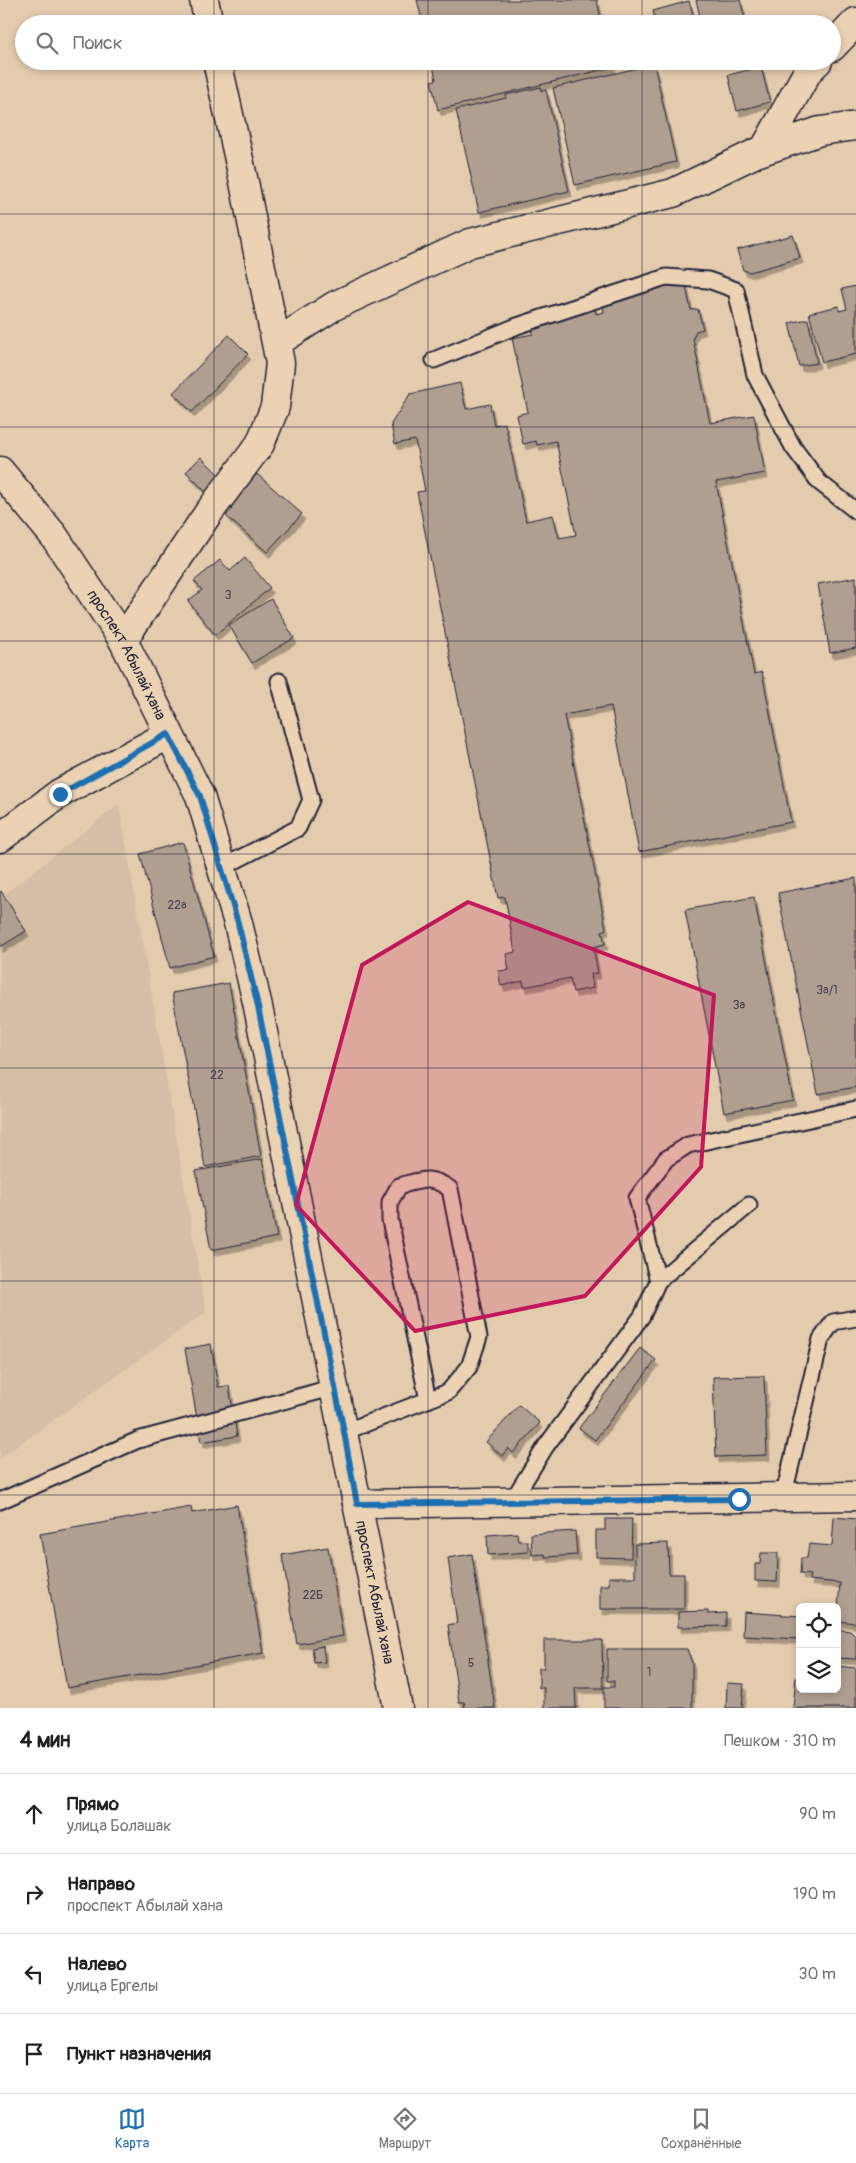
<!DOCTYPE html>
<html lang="ru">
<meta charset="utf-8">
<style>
:root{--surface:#fff;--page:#f2f2f2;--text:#222;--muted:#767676;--line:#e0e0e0;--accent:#1f6fb2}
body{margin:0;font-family:Pangolin,sans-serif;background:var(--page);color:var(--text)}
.controls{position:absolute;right:15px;bottom:15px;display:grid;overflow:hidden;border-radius:8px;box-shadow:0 2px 8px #0003}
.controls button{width:45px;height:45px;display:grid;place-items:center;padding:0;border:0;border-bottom:1px solid var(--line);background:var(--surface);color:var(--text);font:25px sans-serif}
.stop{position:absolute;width:15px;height:15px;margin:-11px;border:4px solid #1f6fb2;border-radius:50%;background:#fff}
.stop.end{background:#1f6fb2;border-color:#fff;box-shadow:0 1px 5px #0008}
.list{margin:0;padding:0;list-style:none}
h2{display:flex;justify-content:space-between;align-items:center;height:65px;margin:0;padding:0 20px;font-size:21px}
h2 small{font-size:16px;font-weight:400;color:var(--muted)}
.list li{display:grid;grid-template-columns:32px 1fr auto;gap:15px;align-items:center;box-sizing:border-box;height:80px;padding:0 20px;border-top:1px solid var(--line)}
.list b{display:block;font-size:19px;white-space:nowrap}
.list p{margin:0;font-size:16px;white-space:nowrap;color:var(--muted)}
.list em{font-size:16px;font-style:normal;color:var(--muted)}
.icon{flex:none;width:28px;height:28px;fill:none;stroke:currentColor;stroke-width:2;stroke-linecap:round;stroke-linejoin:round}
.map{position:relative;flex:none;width:856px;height:1708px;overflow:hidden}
.search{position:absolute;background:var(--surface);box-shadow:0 2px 8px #0003;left:15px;right:15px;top:15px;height:55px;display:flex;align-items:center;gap:12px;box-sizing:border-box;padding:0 18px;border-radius:28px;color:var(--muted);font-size:19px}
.sheet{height:385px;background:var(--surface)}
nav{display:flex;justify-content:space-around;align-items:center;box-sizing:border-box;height:70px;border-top:1px solid var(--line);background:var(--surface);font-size:14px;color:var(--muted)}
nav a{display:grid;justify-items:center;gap:2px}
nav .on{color:var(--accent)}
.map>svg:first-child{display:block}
.built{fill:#d4bea5}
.building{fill:#b09f90;stroke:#22223b;filter:url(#shadow)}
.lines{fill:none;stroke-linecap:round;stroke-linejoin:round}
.service-casing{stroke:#22223b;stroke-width:19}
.minor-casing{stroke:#22223b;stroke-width:31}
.secondary-casing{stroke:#22223b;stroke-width:31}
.service{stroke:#ebd2b3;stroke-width:15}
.minor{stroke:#ebd2b3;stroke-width:28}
.secondary{stroke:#ebd2b3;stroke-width:28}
.route{stroke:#1f6fb2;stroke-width:6}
.marked{fill:#c2185b;fill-opacity:0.2;stroke:#c2185b;stroke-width:4;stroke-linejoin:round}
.grid{fill:none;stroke:#22223b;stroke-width:1;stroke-opacity:0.55}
.labels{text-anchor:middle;stroke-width:5;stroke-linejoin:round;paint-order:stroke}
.number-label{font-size:12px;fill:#464150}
.street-label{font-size:15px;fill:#22223b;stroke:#ebd2b3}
</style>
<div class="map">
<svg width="856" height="1708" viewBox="0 0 856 1708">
<defs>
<filter id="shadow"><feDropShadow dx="3" dy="5.5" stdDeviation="0" flood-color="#0004"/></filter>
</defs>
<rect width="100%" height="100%" fill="#e3cbae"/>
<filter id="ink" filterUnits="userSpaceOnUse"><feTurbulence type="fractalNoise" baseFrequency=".02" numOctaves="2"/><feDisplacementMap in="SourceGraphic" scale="10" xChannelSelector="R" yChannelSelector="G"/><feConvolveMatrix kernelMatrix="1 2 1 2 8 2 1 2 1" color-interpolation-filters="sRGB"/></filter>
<g filter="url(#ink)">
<path class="built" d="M119 804 206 1312 0 1458V898Z"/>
<path class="building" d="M417 0H597L602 24H423Z
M696 0H740L746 22 702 24Z
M689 1 696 24H656L653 11Z
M432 61H611L613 67 438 110 431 81 436 80Z
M654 64 676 162 575 185 553 88Z
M761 67 770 102 737 111 728 75Z
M541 87V91L546 90 569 191 479 212 456 110 506 98V95Z
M793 235 800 258 750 272 743 270 737 250Z
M685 282 691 310 698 309 703 329 696 331 693 338 710 423 754 415 765 473 716 482 754 674 762 672 791 822 639 852 611 706 564 715 606 929 602 931 605 944 593 947 598 973 591 974 593 988 573 992 570 978 524 987 523 981 501 986 498 971 509 970 506 954 515 952 505 897 498 898 417 492 425 491 415 440 395 444 391 424 410 394 460 383 466 409 490 404 494 425 505 423 526 521 553 515 559 538 576 535 556 441 537 445 536 441 523 444 517 415 528 412 512 338 533 334 531 327 560 321 558 312 594 305 596 314 604 312 601 300Z
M856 286V354L822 362 809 313 839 306V311L847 309 842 289Z
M808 319 817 363 799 366 789 323Z
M229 335 248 354 192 412 173 393Z
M201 457 222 478 207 493 186 472Z
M257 474 302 514 267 552 226 516 232 509 229 506Z
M245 558 270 588 215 635 188 601 202 590 194 581 220 560 230 571Z
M856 577V648L830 653 818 584Z
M271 599 294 638 252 663 229 625Z
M183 842 214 956 170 968 140 854Z
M856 878V1087L818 1094 778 893Z
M1 891 26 931 0 947V892Z
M754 897 793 1100 724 1113 685 910Z
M229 983 261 1156 205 1167 172 993Z
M262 1159 277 1237 211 1250 196 1171Z
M211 1344 218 1387 229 1386 237 1436 201 1442 185 1349Z
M640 1348 656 1360 595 1440 579 1428Z
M764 1376 767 1455 716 1457 713 1377Z
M519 1405 540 1423 513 1453 508 1448 502 1456 486 1442Z
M237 1505 263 1653 67 1688 40 1534 191 1507 192 1513Z
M834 1517 856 1519V1623L837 1621 840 1583 809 1580 810 1575 800 1574 801 1558H807L809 1544 832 1546Z
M605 1519H632L631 1558 596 1557V1530H605Z
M575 1531 577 1555 545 1557V1554L532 1555 531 1534Z
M517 1533 518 1541H528V1552L488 1555 487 1535Z
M668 1543 669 1574H684V1609H600V1585H609V1577H635V1544Z
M328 1547 343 1636 297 1644 282 1555Z
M761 1553H778L777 1582 755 1581V1564H760Z
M472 1554 495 1708H465L464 1702H459L448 1625 457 1623 448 1558Z
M708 1611V1614L726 1613V1626L678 1627V1612Z
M744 1612 800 1616V1639L743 1636Z
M837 1629 850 1631 856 1637V1659L837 1658Z
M544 1640H602L603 1688H575L576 1708H544V1688H539V1668H544Z
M323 1646 325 1662 314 1663 312 1648Z
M607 1649H687L692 1663V1708H604V1687H614V1681H607Z
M837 1666 856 1668V1708H793L796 1677H800V1689H837Z
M727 1683 744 1684 742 1708H726Z"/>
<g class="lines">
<g class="service-casing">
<path id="service" d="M434 360 517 326 666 277 708 280 736 290 755 375 793 447 819 482 856 511
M221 868 298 828 311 800 279 681
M658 1281 749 1205
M344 1432 448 1392 469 1367 479 1337 450 1189C430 1175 422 1180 399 1186L390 1202V1220L428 1400
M783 1498 821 1339 833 1322 856 1318
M0 1501 138 1440 335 1387
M512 1501 546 1446 642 1316 658 1281 637 1198 666 1159 688 1145 856 1109"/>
</g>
<g class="minor-casing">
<path id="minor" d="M204 0 209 24
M832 47 856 22
M764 150 808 71 818 61
M276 343 334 306 470 243 673 193 756 153 820 131 856 126
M123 640 209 512 260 444 275 407 280 363 244 182 217 61
M0 838 60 793 168 735
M357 1504 856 1496"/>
</g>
<g class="secondary-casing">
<g id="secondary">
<path id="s1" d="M0 471 54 536 123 640 200 796 238 923 257 1002 398 1708"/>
</g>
</g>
<use href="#service" class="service"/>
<use href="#minor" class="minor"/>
<use href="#secondary" class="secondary"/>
</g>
</g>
<g class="lines" filter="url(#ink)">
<path class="route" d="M60 794 168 734 200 796 238 923 257 1002 344 1432 357 1504 739 1499"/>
</g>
<path class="marked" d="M468 902 714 995 701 1167 585 1296 415 1331 296 1205 362 965Z"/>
<path class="grid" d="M214 0V24M428 0V24M642 0V24M214 61V1708M428 61V1708M642 61V1708M0 214H856M0 427H856M0 641H856M0 854H856M0 1068H856M0 1281H856M0 1495H856"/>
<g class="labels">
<g class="number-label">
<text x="228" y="599">3</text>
<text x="177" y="909">22а</text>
<text x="827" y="994">3а/1</text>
<text x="739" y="1009">3а</text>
<text x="217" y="1079">22</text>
<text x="313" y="1599">22Б</text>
<text x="471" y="1667">5</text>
<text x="649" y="1676">1</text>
</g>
<g class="street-label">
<text dy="5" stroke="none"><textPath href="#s1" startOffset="224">проспект Абылай хана</textPath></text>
<text dy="5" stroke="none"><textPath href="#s1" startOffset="1199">проспект Абылай хана</textPath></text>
</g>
</g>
</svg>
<div class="controls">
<button><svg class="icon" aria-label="locate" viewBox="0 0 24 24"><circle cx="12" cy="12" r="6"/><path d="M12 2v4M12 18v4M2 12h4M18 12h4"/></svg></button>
<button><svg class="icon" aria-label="layers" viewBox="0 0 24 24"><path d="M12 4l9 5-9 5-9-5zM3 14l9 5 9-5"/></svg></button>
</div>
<div class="stop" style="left:739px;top:1499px"></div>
<div class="stop end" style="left:60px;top:794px"></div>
<div class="search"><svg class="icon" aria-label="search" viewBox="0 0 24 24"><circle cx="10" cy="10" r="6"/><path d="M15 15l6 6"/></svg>Поиск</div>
</div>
<section class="sheet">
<h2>4 мин<small>Пешком · 310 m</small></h2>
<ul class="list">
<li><svg class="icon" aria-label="ahead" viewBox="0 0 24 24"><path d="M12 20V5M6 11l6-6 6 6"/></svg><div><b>Прямо</b><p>улица Болашак</p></div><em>90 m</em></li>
<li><svg class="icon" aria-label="right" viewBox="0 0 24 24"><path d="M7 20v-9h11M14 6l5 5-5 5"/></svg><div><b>Направо</b><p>проспект Абылай хана</p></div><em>190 m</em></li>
<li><svg class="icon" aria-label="left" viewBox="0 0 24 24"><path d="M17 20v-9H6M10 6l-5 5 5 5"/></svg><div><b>Налево</b><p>улица Ергелы</p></div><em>30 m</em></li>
<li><svg class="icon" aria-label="arrive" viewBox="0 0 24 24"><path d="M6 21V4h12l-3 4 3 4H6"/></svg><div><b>Пункт назначения</b></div></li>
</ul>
</section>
<nav>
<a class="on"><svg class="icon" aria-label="map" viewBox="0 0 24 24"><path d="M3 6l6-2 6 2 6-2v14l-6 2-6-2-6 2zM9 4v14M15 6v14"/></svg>Карта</a>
<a><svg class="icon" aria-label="directions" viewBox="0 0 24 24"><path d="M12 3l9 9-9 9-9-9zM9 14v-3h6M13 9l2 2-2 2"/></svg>Маршрут</a>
<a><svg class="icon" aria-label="saved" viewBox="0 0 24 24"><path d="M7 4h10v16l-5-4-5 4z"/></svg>Сохранённые</a>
</nav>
